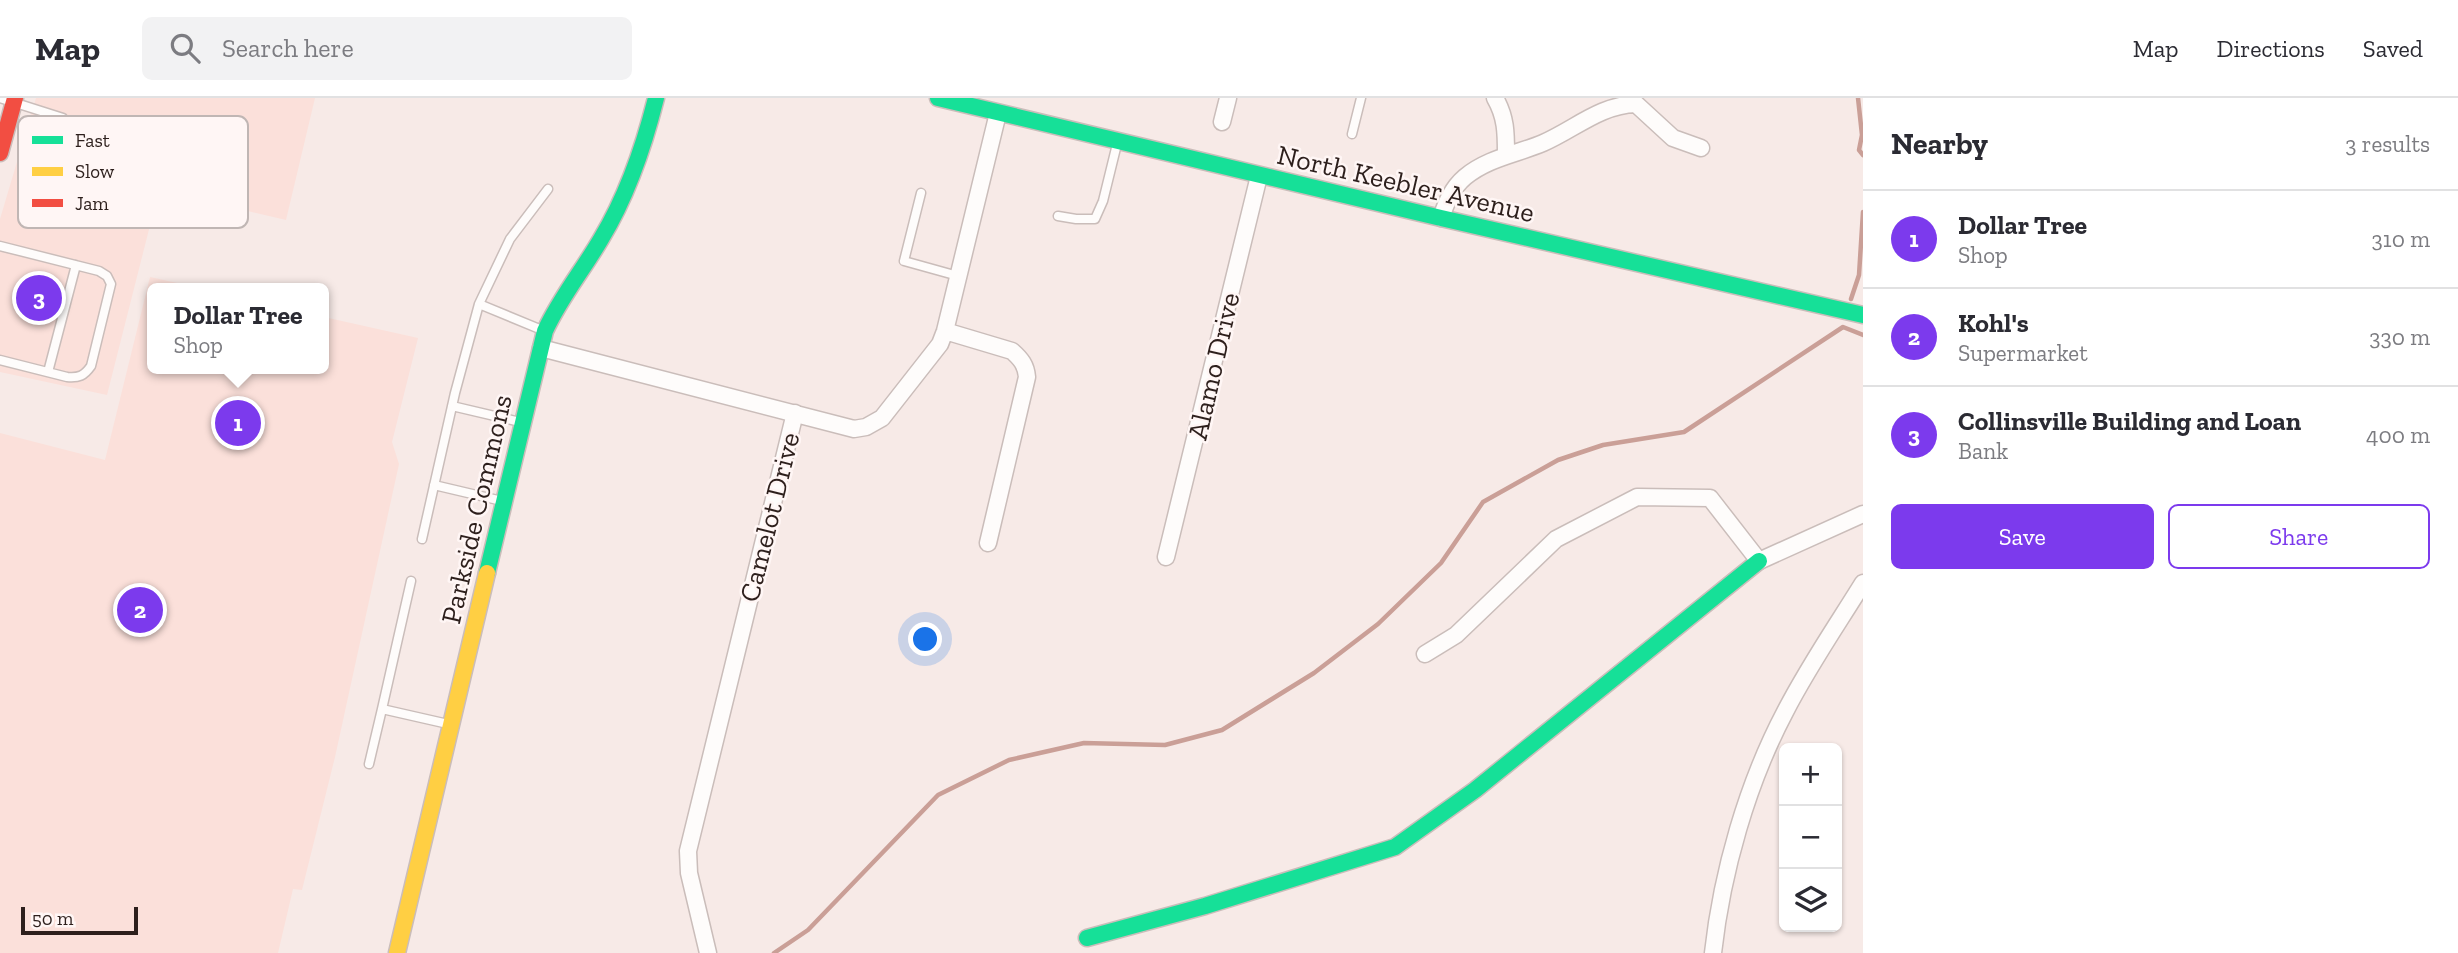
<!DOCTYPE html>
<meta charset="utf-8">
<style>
:root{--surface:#fff;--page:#f2f2f3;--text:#2b2b33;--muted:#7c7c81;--line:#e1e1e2;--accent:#7c3aed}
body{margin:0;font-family:"Zilla Slab",serif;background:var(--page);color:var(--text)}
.controls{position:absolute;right:21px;bottom:21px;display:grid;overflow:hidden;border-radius:10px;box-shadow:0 2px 5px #0004}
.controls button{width:63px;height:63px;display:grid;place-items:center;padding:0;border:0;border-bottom:2px solid var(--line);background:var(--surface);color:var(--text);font:35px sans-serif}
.scale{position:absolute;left:21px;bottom:18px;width:117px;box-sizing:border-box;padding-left:7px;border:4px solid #2d1f1c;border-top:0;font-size:19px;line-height:24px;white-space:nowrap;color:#2d1f1c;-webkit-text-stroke:5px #fff6f5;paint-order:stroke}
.you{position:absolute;left:926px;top:542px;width:24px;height:24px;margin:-18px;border:5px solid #fff;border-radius:50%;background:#1a73e8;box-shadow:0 0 0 10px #1a73e833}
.badge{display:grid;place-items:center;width:46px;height:46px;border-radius:50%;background:var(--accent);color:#fff;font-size:23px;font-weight:700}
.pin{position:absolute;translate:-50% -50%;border:4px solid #fff;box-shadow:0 2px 7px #0006}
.popup{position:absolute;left:147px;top:185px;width:182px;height:91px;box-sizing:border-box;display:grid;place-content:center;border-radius:10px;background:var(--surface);filter:drop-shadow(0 2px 5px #0005);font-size:23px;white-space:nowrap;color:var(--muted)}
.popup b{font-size:26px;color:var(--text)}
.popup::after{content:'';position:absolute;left:50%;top:100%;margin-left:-14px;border:14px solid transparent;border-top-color:var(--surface)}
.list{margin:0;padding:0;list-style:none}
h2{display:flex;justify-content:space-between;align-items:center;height:91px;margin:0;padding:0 28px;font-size:30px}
h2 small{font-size:23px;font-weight:400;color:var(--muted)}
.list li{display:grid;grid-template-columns:46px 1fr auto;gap:21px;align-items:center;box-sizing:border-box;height:98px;padding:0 28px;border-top:2px solid var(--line)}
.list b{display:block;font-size:26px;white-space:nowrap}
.list p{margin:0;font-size:23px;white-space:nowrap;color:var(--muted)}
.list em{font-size:23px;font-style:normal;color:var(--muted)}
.actions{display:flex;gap:14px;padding:21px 28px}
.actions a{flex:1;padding:16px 0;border:2px solid var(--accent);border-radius:10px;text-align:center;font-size:24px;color:var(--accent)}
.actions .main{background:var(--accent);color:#fff}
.icon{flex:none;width:38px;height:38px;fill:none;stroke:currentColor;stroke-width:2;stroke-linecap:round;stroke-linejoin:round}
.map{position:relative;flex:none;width:1863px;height:855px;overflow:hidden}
header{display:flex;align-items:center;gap:42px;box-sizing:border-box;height:98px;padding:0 35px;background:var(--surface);border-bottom:2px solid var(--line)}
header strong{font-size:33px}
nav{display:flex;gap:38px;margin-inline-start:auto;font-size:24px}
.search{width:490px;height:63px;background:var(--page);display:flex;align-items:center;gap:18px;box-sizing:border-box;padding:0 24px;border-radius:10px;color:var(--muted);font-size:26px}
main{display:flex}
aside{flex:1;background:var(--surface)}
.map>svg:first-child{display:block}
.built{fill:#fbe0da}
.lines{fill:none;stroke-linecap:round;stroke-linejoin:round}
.stream{stroke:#ca9f97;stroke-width:4.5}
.lane-casing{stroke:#cabdba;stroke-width:11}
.street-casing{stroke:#cabdba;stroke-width:19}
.fast-casing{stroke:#cabdba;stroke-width:19}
.slow-casing{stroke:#cabdba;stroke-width:19}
.jam-casing{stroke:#cabdba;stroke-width:19}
.lane{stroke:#fefcfb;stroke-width:8}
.street{stroke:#fefcfb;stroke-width:16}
.fast{stroke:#16e098;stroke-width:16}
.slow{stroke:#ffcf43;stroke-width:16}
.jam{stroke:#f24e42;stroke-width:16}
.labels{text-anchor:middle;stroke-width:5;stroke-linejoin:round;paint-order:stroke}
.street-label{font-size:28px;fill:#2d1f1c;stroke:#fff6f5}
.key{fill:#fff6f5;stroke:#c0b6b4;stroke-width:2}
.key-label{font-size:19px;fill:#2d1f1c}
</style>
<header>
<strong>Map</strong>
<div class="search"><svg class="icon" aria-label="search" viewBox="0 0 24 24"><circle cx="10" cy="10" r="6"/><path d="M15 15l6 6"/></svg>Search here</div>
<nav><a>Map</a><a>Directions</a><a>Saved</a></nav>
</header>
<main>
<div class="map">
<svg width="1863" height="855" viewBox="0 0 1863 855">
<rect width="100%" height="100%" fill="#f7eae7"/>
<path class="built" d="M36 0H315L286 122 159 92 107 297 0 274V121Z
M150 179 200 190H152V271H324V219L418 240 392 344 399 366 335 659 302 792 293 791 278 855H0V335L105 362Z"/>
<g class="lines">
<path class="stream" d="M1858 0 1862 37 1859 52 1863 57
M1851 201 1859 177 1863 114
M774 855 808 832 938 697 1009 662 1084 645 1165 647 1222 632 1314 575 1378 526 1441 465 1483 404 1558 362 1603 347 1684 334 1843 229 1863 237"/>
<g class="lane-casing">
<path id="lane" d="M0 0 63 20
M1352 36 1361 0
M921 95 904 163 958 178
M1058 118 1076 121H1095L1103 103 1117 46
M0 148 99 173 107 178 111 186 91 268C84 278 79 280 67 279L0 262
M479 206 510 141 548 91
M48 274 76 167
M452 308 520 324
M434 387 502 403
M422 441 455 295 479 206 542 232
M411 483 382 611 448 626
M369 666 382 611"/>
</g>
<g class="street-casing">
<path id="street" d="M1495 0C1506 19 1506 35 1506 56
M1222 24 1228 0
M1441 120C1446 105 1452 90 1465 79 1488 60 1517 56 1543 45 1575 31 1600 7 1636 6L1673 40 1701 50
M945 233 1012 253C1021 261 1026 267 1027 279L988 445
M541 250 854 331 866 329 882 320 940 246 945 233 998 15
M1166 459 1259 78
M1425 556 1456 537 1556 441 1637 399 1710 400 1759 463 1863 416
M708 855 689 775 688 753 795 315
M1713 855C1722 774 1747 686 1785 614 1808 569 1837 527 1863 485"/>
</g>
<g class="fast-casing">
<path id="fast" d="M938 0 1441 120 1863 217
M487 475 545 233C560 200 583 172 601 141 627 98 644 48 656 0
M1087 840 1205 808 1395 749 1475 692 1759 463"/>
</g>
<g class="slow-casing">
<path id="slow" d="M397 855 487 475"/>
</g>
<g class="jam-casing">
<path id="jam" d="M0 55 15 0"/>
</g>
<use href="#lane" class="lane"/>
<use href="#street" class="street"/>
<use href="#fast" class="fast"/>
<use href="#slow" class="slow"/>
<use href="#jam" class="jam"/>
</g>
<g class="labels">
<g class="street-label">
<text transform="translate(1406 85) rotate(13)" y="10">North Keebler Avenue</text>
<text transform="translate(1213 268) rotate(-77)" y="10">Alamo Drive</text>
<text transform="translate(476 411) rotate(-77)" y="10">Parkside Commons</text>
<text transform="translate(769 419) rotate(-76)" y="10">Camelot Drive</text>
</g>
</g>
<rect x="18" y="18" width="230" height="112" rx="10" class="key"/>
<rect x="32" y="38" width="31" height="8" fill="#16e098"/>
<rect x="32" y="69" width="31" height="9" fill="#ffcf43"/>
<rect x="32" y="101" width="31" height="8" fill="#f24e42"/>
<g class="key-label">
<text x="75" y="49">Fast</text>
<text x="75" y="80">Slow</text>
<text x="75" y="112">Jam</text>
</g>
</svg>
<div class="controls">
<button>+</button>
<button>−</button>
<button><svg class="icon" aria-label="layers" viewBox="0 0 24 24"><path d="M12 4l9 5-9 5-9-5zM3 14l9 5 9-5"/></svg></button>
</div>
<div class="scale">50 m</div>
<div class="you"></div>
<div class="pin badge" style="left:238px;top:325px">1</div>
<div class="popup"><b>Dollar Tree</b>Shop</div>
<div class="pin badge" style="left:140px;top:512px">2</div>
<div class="pin badge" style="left:39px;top:200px">3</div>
</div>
<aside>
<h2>Nearby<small>3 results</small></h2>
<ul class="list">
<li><span class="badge">1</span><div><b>Dollar Tree</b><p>Shop</p></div><em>310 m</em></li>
<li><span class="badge">2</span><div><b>Kohl's</b><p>Supermarket</p></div><em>330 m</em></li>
<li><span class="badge">3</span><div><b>Collinsville Building and Loan</b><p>Bank</p></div><em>400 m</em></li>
</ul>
<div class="actions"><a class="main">Save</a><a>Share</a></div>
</aside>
</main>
